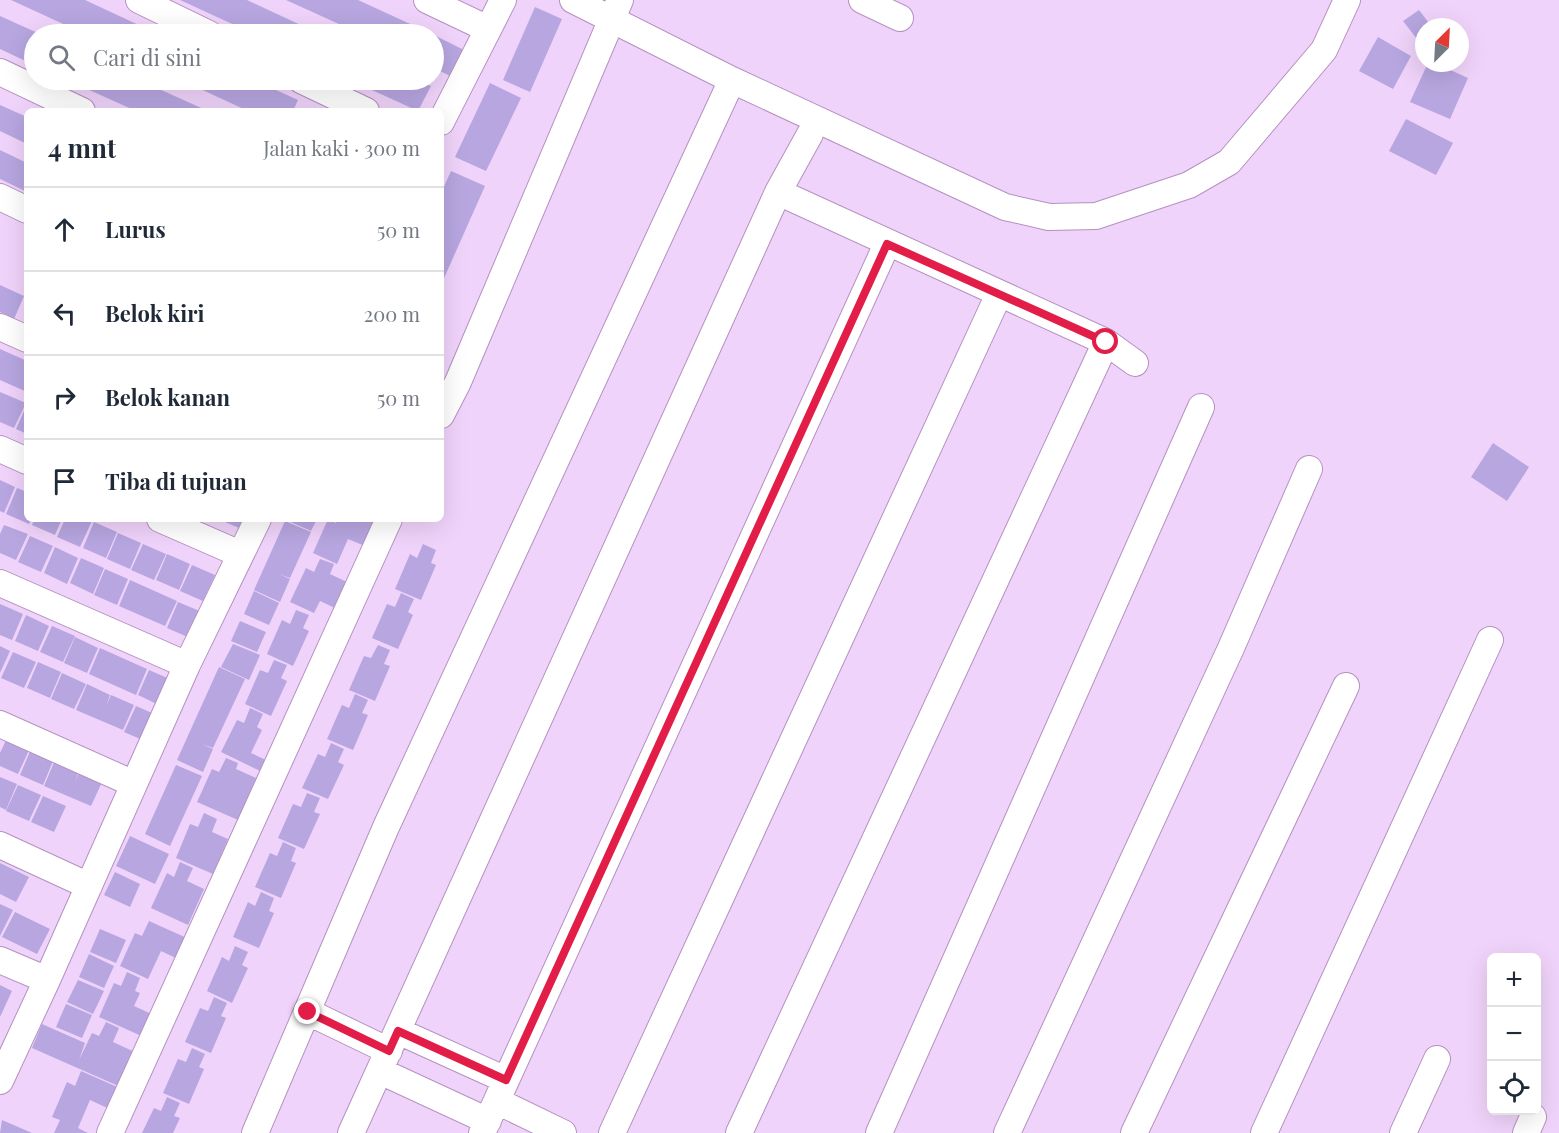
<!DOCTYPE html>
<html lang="id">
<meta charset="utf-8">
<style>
:root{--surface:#fff;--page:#f2f2f3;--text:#1f2937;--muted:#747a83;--line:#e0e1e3}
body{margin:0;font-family:"Playfair Display",serif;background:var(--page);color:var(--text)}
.controls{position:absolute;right:18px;bottom:18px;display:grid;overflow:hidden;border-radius:9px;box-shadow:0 6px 24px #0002}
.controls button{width:54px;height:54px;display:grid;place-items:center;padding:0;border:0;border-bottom:2px solid var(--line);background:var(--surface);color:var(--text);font:30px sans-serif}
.compass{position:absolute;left:1415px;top:18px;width:54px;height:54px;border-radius:50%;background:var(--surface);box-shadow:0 6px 24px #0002;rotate:24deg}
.stop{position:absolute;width:18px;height:18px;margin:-14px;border:4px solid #e11d48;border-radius:50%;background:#fff}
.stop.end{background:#e11d48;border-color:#fff;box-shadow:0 2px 6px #0008}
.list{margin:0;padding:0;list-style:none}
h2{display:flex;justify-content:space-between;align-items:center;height:78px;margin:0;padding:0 24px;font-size:26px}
h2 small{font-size:20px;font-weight:400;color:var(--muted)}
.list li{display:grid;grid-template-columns:39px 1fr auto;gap:18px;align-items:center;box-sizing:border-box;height:84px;padding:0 24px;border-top:2px solid var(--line)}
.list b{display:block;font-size:22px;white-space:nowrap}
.list em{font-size:20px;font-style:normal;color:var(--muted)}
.icon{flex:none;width:33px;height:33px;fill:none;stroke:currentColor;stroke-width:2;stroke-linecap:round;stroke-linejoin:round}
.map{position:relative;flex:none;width:1559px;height:1133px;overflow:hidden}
.search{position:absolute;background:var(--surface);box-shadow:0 6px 24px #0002;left:24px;top:24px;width:420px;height:66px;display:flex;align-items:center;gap:15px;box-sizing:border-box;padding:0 21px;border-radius:33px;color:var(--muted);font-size:22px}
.panel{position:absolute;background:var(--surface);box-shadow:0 6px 24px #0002;left:24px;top:108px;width:420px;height:414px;border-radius:9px}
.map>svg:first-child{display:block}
.building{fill:#b7a6e0}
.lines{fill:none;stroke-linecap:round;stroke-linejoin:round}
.street-casing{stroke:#b491c0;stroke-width:28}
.street{stroke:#fff;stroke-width:26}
.route{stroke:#e11d48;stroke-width:8}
</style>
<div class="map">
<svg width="1559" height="1133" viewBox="0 0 1559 1133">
<rect width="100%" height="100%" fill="#f0d3fa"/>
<path class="building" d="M11 0H85L158 34H85Z
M180 0H247L320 34H254Z
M286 0H358L432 34H361Z
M535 7 562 19 530 92 503 80Z
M1419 10 1432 27H1424V48L1403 21Z
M0 16 40 34H34V65L0 49Z
M434 35 466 51 454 78 434 68Z
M1378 37 1411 56 1393 89 1359 71Z
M1428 63H1435L1468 78 1450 119 1410 102Z
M67 80H139L208 111H136Z
M181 80H254L298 100 293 111H248Z
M350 80H417L431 86 418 111Z
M490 83 521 98 486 171 455 157Z
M0 105 27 117V144L0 131Z
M1406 119 1453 143 1436 175 1389 151Z
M0 150 27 163V192L0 179Z
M451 171 485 186 441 285V193Z
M0 285 24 296 14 319 0 312Z
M0 349 27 361V392L0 380Z
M0 392 26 403 14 428 0 422Z
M27 404V434L16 429Z
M1493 443 1529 467 1507 501 1471 477Z
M0 480 15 487 4 513 0 511Z
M17 488 27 492V519H32L29 524 6 514Z
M34 519H62L55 535 32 525Z
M65 519 92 521 80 547 57 537Z
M218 519H243L239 528Z
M284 519H317L311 531Z
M328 519 336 523 338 519H365L375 523 365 546 348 539 337 564 313 553Z
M285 521 311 532 290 578 279 574 290 579 280 602 254 590Z
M94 522 117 532 106 558 83 548Z
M4 525 28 534 16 560 0 553V534Z
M118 533 141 543 130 569 107 559Z
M30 536 53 546 41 572 18 562Z
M143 544 166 554 154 580 131 570Z
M423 544 436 550 431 563 436 565 421 600 395 589 410 554 417 558Z
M55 547 78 558 67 584 44 573Z
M167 554 190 564 179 590 156 580Z
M81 558 104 568 93 594 70 583Z
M320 559 334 564 330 574 349 583 337 609 320 601 314 613 290 602 306 568 314 572Z
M192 565 215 575 203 601 180 591Z
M105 569 128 579 117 605 94 595Z
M130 580 177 601 165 626 119 606Z
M254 591 279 603 269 625 244 614Z
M401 593 414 599 408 612 413 615 398 649 372 638 387 604 395 607Z
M178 602 202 612 190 638 167 628Z
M0 604 23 614 12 640 0 635Z
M296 610 309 615 303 628 309 631 293 666 267 654 282 620 290 624Z
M26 615 49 626 38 651 15 641Z
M240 621 266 632 257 652 231 641Z
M52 626 75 636 63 662 40 652Z
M75 637 98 648 87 673 64 663Z
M233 644 260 655 249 680 221 667Z
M378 645 390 650 384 664 390 666 375 701 349 690 364 656 371 658Z
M0 646 10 651 0 673Z
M100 648 147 669 136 695 89 674Z
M13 652 36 662 24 688 1 678Z
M274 660 287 665 281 678 287 681 271 716 245 704 260 670 268 673Z
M38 662 61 672 50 698 27 688Z
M219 667 245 679 213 748 202 744 213 749 203 772 177 760Z
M149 670 172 680 161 706 138 695Z
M62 673 86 684 74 709 51 699Z
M87 684 110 695 106 706 111 695 134 705 123 730 76 710Z
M355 694 368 700 362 713 368 715 353 750 327 739 342 705 349 708Z
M136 706 159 716 147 742 124 732Z
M250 708 263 714 257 727 262 730 251 753 266 760 260 771 221 752 237 720 244 723Z
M7 738 30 748 18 774 0 766V753Z
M331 743 344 749 338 762 344 765 328 799 302 788 318 754 325 757Z
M31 749 54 759 43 785 20 775Z
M226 758 238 763 236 769 256 778 238 820 197 802 212 769 219 772Z
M55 760 79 770 75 782 80 770 103 780 91 806 44 786Z
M176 765 202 776 170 846 145 834Z
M0 777 17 784 6 810 0 807Z
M18 785 41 795 29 821 6 811Z
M307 793 320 798 314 812 320 814 304 849 278 838 293 804 301 807Z
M43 796 66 806 54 832 31 822Z
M204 813 217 819 212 832 228 839 213 874 176 858 190 824 198 827Z
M130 836 169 854 155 884 116 866Z
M283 842 296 848 291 861 296 863 281 898 255 887 270 853 277 856Z
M180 862 193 868 187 881 204 889 188 925 151 908 167 873 174 877Z
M0 863 29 877 16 902 0 894Z
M115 872 140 884 130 907 104 895Z
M261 892 274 898 269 911 274 913 259 948 233 937 248 902 255 906Z
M0 904 13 910 0 936Z
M15 912 50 929 37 954 2 937Z
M149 921 189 939 180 960 161 951 148 979 120 966 135 933 142 936Z
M100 929 126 940 116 963 90 952Z
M235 946 248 952 242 965 248 968 232 1003 207 991 222 957 229 961Z
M89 954 114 966 104 988 79 977Z
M127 972 140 978 135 991 140 993 134 1006 156 1016 146 1038 99 1017 114 983 121 986Z
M78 980 104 991 93 1014 67 1002Z
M0 985 12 991 0 1017Z
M214 997 227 1003 221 1016 226 1018 211 1053 185 1042 200 1008 208 1011Z
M66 1004 92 1015 82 1038 56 1027Z
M106 1022 119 1028 113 1042 139 1054 123 1088 32 1048 42 1024 85 1043 79 1060 92 1033 99 1036Z
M192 1048 205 1054 199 1067 204 1069 189 1104 163 1093 178 1059 186 1062Z
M81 1071 124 1090 114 1111 90 1100 78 1128 88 1133H54L60 1120 52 1117 67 1082 75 1086Z
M167 1097 180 1103 174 1116 180 1118 173 1133H142L154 1108 161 1111Z
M2 1120 32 1133H0Z"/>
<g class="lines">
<g class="street-casing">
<path id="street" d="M139 0 209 34
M427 0 488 29
M573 0 732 80 1005 207 1049 217 1096 216 1189 185 1229 162 1324 50 1347 0
M862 0 900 18
M0 72 82 111
M301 80 366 111
M441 122 503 0
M778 192 1106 342 1135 363
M0 197 27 210
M0 327 27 339
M441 415 458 382 620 0
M0 449 27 461
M160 519 240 554
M0 583 187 665
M0 724 134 784
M0 845 89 886
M0 960 47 980 187 665 258 519
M308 1012 389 1051
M398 1031 506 1080
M380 1071 488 1121
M0 1081 47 980
M497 1101 563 1133
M110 1133 389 519
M255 1133 386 827 732 80
M351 1133 778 192 810 134
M482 1133 887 244
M612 1133 999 294
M739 1133 1106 342
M879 1133 1201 407
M1007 1133 1231 648 1309 469
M1134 1133 1346 686
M1264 1133 1490 640
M1403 1133 1437 1059
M1526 1133 1533 1117"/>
</g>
<use href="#street" class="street"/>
</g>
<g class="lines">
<path class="route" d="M308 1012 389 1051 398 1031 506 1080 887 244 1106 342"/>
</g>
</svg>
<div class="controls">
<button>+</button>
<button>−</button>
<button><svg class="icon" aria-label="locate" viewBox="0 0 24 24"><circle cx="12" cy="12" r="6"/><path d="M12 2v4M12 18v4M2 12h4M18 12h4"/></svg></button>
</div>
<svg class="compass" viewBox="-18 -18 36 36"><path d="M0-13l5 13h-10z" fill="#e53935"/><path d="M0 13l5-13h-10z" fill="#747a83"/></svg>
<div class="stop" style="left:1106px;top:342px"></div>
<div class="stop end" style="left:308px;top:1012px"></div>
<div class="search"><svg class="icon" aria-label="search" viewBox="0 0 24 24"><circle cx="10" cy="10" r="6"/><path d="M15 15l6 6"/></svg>Cari di sini</div>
<section class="panel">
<h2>4 mnt<small>Jalan kaki · 300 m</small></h2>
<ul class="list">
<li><svg class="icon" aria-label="ahead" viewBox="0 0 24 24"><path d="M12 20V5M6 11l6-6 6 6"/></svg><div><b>Lurus</b></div><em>50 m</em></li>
<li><svg class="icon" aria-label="left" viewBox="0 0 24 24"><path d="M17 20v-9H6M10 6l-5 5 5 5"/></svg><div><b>Belok kiri</b></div><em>200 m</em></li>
<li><svg class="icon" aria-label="right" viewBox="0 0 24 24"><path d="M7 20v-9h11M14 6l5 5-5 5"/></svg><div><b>Belok kanan</b></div><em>50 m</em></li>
<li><svg class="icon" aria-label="arrive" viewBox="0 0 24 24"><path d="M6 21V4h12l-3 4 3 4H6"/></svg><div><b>Tiba di tujuan</b></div></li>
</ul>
</section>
</div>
